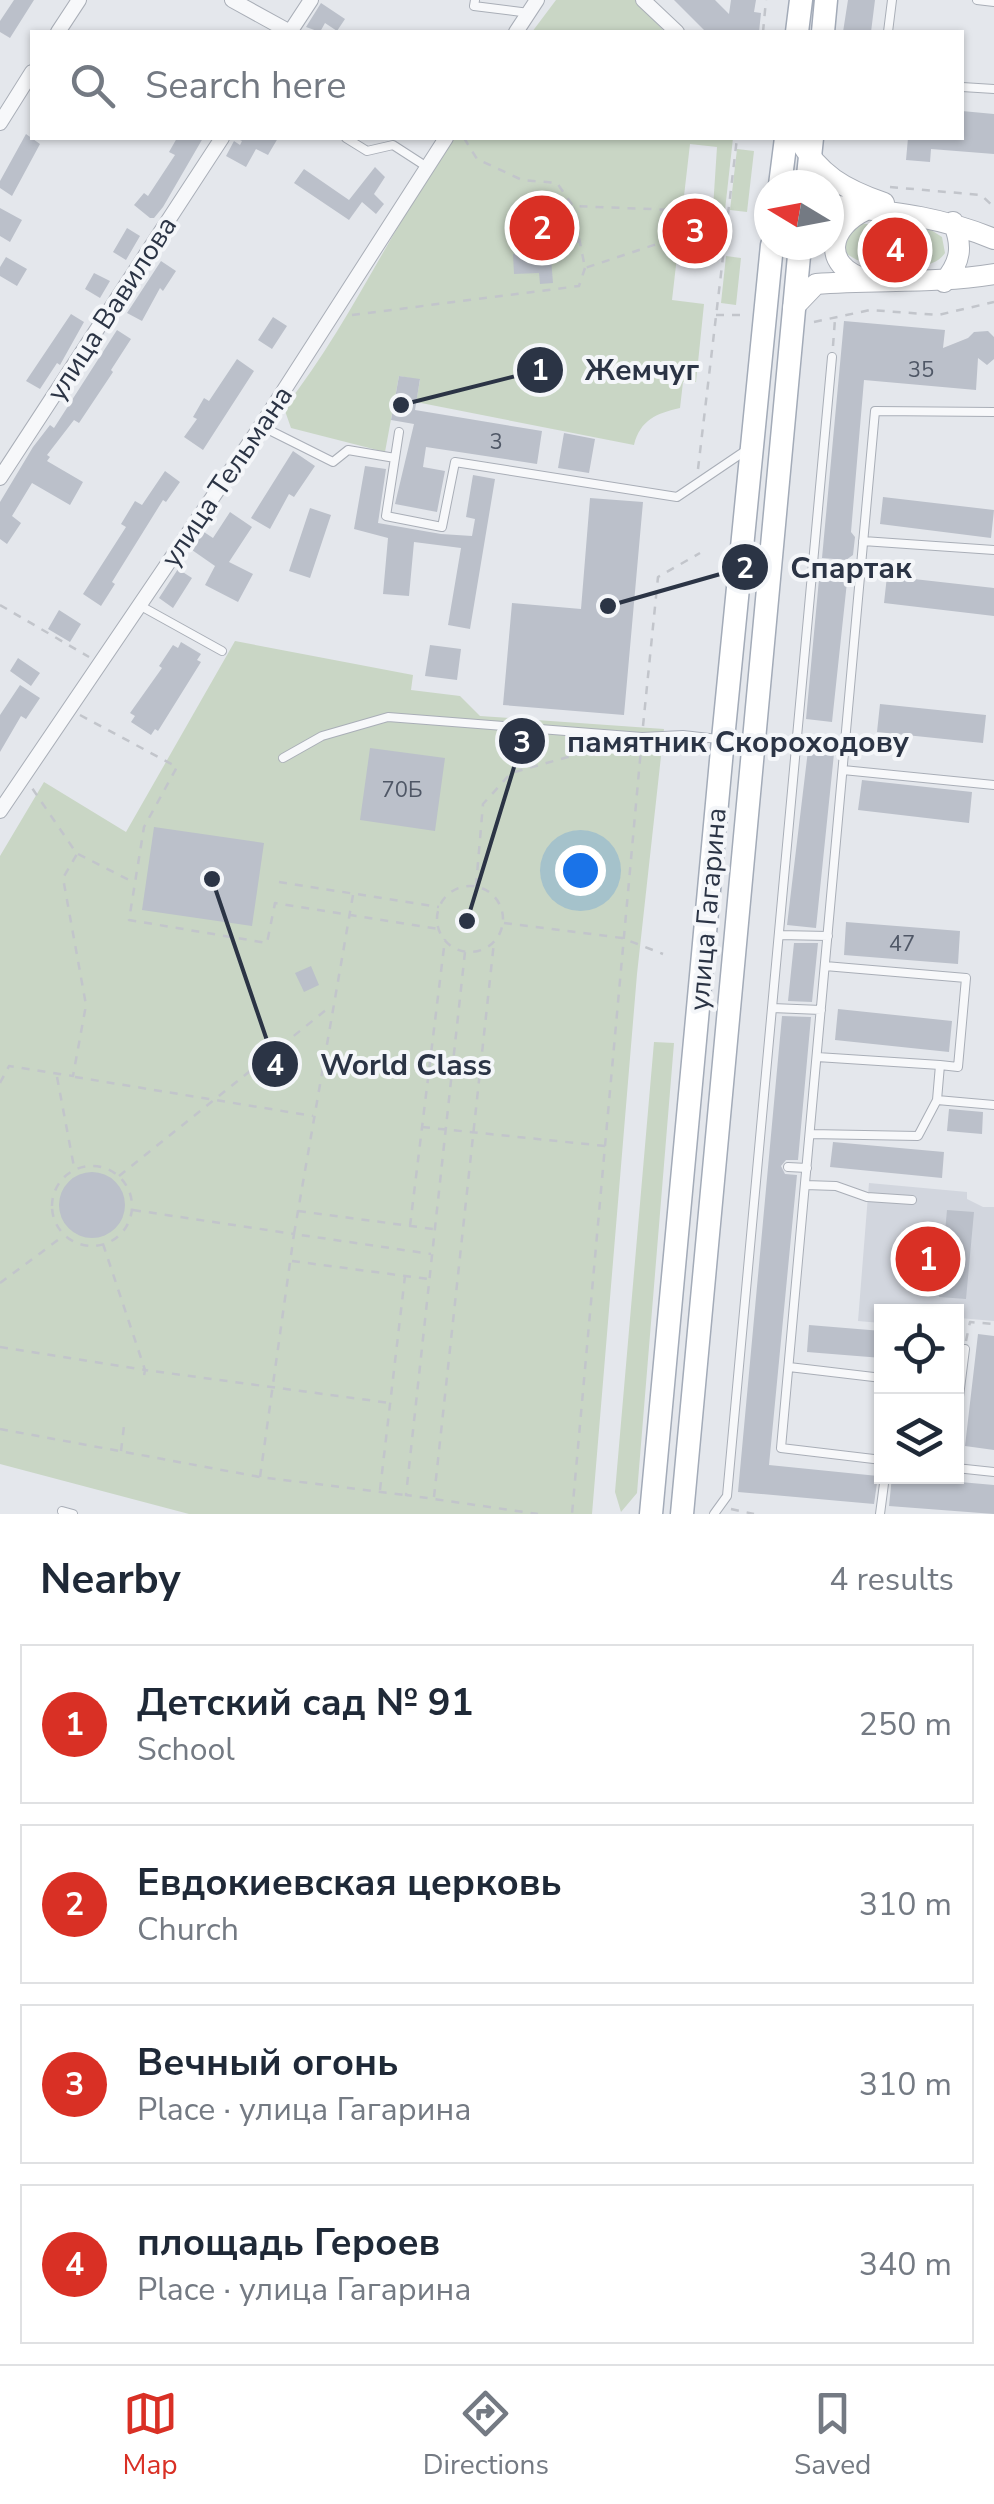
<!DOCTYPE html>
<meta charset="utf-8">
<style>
:root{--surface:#fff;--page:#f6f6f7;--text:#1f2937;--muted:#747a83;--line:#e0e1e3;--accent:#d93025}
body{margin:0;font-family:"Nunito Sans",sans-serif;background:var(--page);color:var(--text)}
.controls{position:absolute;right:30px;bottom:30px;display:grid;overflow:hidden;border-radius:0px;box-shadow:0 2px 8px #0004}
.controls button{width:90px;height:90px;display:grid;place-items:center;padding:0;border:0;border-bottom:2px solid var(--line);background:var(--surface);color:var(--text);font:50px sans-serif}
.compass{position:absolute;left:754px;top:170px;width:90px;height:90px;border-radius:50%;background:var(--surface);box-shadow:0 2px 8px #0004;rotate:280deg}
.you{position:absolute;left:580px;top:870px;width:35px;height:35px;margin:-25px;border:8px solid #fff;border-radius:50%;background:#1a73e8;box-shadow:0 0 0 15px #1a73e833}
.badge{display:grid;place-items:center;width:65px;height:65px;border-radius:50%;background:var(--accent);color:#fff;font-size:32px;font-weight:700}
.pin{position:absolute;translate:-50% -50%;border:5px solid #fff;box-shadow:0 2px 10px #0006}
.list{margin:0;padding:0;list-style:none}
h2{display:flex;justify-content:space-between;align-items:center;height:130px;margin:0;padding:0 40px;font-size:42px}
h2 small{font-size:32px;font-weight:400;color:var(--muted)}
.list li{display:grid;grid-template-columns:65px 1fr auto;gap:30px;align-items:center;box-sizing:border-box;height:160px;margin:0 20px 20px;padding:0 20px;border:2px solid var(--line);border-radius:0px}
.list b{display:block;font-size:38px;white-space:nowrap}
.list p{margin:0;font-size:32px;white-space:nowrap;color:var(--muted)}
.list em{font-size:32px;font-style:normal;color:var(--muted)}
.icon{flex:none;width:55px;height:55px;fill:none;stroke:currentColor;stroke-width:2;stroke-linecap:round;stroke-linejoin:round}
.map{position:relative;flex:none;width:994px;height:1514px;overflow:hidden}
.search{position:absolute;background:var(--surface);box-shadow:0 2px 8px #0004;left:30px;right:30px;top:30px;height:110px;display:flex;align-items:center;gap:25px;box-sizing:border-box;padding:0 35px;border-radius:0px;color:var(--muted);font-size:38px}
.sheet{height:850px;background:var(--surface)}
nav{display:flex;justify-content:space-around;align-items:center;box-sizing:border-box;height:140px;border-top:2px solid var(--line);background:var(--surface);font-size:28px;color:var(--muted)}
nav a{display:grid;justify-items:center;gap:5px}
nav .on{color:var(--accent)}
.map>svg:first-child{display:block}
.built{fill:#d2d6de}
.green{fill:#c9d6c5}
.building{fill:#bbc0ca}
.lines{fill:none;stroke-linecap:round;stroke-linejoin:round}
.service-casing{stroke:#a9aeb7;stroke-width:10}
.minor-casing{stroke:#a9aeb7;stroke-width:16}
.secondary-casing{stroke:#a9aeb7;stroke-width:22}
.primary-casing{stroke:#a3abb8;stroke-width:25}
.path{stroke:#c2c5cb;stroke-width:2.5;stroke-dasharray:8 8;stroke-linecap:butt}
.service{stroke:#f7f8fa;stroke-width:8}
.minor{stroke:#f7f8fa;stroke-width:14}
.secondary{stroke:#fff;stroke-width:20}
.primary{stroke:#fff;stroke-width:22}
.labels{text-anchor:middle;stroke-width:8;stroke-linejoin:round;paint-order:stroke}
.number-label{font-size:22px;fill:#4f5766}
.street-label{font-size:28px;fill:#2b3445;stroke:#f4f6f9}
.leader{fill:none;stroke:#2b3445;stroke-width:4}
.callout-dot{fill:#2b3445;stroke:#f4f6f9;stroke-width:4}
.mark-label{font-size:30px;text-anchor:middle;font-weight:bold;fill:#fff}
.callout-label{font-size:30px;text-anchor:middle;font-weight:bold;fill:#2b3445;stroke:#f4f6f9;stroke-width:8;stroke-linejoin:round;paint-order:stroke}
</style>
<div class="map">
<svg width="994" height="1514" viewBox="0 0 994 1514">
<rect width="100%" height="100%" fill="#e4e7ec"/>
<path class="built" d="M869 1183 967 1192V1199L983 1207H994V1321L959 1318 957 1322 956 1312H882L881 1323 858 1321Z"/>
<path class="green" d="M556 0H635L665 32H532Z
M455 138H733L725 210 713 208 717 147 690 144 672 300 704 304 696 382H683L680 408C657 413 640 420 634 445L416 402 420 380 399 376 385 452 291 428 284 408C351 324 392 224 455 138Z
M737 149 754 151 747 212 730 210Z
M860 223 873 225 870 261 857 260 845 253 842 235Z
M883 226 931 230 942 237 945 253C932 273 901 263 880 262Z
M726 256 741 258 736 305 721 303Z
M235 641 413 675 411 690 460 696 480 716 664 729 637 974 592 1514H189L0 1464V856L44 782 126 832Z
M654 1042 674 1043 637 1493 621 1512 615 1492Z"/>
<path class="building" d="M14 0H34L10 38 0 32V21Z
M674 0H715L729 14 731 0H756L754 12 761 13 759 32H706Z
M848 0H875L871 32H843Z
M321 3 345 19 337 31 325 23 320 32 306 27Z
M962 111 994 114V154L931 149 930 162 906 160 908 138H962Z
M26 134 40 144 12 196 0 188V181Z
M177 138H203L163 207 154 218H150L134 205 144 193 148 196 175 155 169 152Z
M236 138H278L268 155 256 149 246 167 226 156 234 141 240 145 242 141Z
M375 167 385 177 374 194 384 204 376 214 362 202 349 220 294 183 304 169 349 200Z
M533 191H546L548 216 556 215 558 246H550L553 283 540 284 539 273 514 274 513 254 530 253 527 216H534Z
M0 208 22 220 10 242 0 236Z
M127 228 140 236 126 260 113 252Z
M6 257 27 269 17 286 0 276V267Z
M161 261 176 271 163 291 160 288 142 321 127 313Z
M94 273 110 281 100 298 85 289Z
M71 314 84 322 60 365 57 363 40 389 26 381Z
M273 317 287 326 272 349 258 340Z
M844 321 945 330 943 348 968 338 974 332 988 331 994 337V359L987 365 978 358 976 390 864 380 851 532 855 537 853 555 846 560 822 558Z
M117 330 131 339 111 370 113 372 79 423 74 420 47 455 50 457 47 461 83 482 70 505 32 483 12 516 21 523 7 544 0 539V502L33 447 50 425 54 428Z
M237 359 254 371 203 450 184 437 197 419 193 417 204 398 209 401Z
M399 376 420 379 415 410 542 431 537 464 426 447 423 467 445 471 437 512 395 504 414 424 391 420Z
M564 433 595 439 589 473 558 468Z
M293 451 315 466 294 497 289 494 270 529 251 518Z
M365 466 386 469 378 523 441 534 472 536 475 519 466 517 473 475 495 479 470 629 448 625 461 548 414 542 409 596 383 594 388 538 354 529Z
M165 471 180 482 166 502 163 500 112 582 115 584 101 606 83 594 126 527 121 524 135 501 142 505Z
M883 497 994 510 991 538 880 524Z
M590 498 643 502 624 715 503 705 512 603 581 609Z
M310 508 331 515 310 578 289 571Z
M230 512 252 527 229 562 253 574 238 602 205 585 215 566 192 550 204 532 213 538Z
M178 569 192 578 173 608 159 598Z
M887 576 994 588V616L884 603Z
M819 579 847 582 832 722 806 719Z
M59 610 81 624 70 642 48 629Z
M181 642 201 654 197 660 201 662 158 731 155 729 151 735 131 722 135 716 130 713 162 668 159 666 173 645 178 648Z
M430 645 461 649 457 680 425 676Z
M18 658 40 673 31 686 10 671Z
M20 685 40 698 26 719 21 716 0 752V715Z
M880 704 986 715 983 743 877 732Z
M809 742 835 744 816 928 787 925Z
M370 748 445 758 435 831 360 820Z
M862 780 972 792 969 823 858 810Z
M154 827 264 843 252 926 142 910Z
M846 922 960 931 958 964 844 955Z
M794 943H818L812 1002 788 1001Z
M311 966 319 985 304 992 295 973Z
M838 1009 952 1021 949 1052 835 1040Z
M782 1016 811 1017 798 1160H786L781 1166 785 1174 797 1175 769 1465 878 1476 874 1504 738 1492Z
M949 1109 983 1112 982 1134 947 1131Z
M833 1142 944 1152 942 1178 830 1167Z
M59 1205a33 33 0 1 1 66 0a33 33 0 1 1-66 0Z
M947 1210 974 1212 966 1299 939 1297Z
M809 1325 882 1331V1358L807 1352Z
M978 1334 994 1336V1450L965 1446Z
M892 1476 994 1485V1514L889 1506Z"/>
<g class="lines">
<g class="service-casing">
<path id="service" d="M475 0 474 6 529 13
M977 0 994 2
M888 32 892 0
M962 87 994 89
M346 138 367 151 393 145 427 167
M261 426 333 462 348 450 395 458
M399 432 386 516 442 527 455 462 677 497 748 449
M863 541 994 550
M139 605 222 651
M283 758 322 736 388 717 642 737 683 735 718 739
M843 770 994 785
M779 935 828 936
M825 966 966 978 958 1067 940 1065
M772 1008 821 1010
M817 1057 940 1065 937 1100
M810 1134 918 1136 937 1100 994 1105
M788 1167 807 1168
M805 1185 836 1186 867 1197 912 1200
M789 1367 882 1378
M956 1420 965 1349
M882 1460 781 1448 875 411 994 412
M956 1468 994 1472
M62 1511 73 1514
M714 1514 727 1496 832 357
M880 1514 885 1476"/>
</g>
<g class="minor-casing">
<path id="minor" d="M232 0 290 32
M643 0 677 32
M58 32 79 0
M290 32 311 0
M516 32 537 0
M0 123 32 72
M0 478 222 138
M0 811 261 426 446 138"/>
</g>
<g class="secondary-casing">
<path id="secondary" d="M798 138C819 175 844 189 884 203
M829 205C890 212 936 215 994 239
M865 279C821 265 829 227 866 210
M944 282C961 262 963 246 953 222
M793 308 816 284C876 279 935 284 994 274"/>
</g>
<g class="primary-casing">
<path id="primary" d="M797 32 801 0
M823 32 826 0
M780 185 786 138
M807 185 812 138
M651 1514 723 739 772 245
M682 1514 800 245"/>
</g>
<path class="path" d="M763 32 766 0
M464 138 477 159 522 180 557 183 573 206 675 210 724 218
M890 187 981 195 994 207
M573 207 585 268 672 239
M557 239 580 242
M352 315 579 286 585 268
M716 315H748
M814 322 870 310 938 315 994 302
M833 346 835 319
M698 469 737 138
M0 605 89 657
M80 715 177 767 144 827 129 920 267 943 275 903 438 929
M643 726 658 577 700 553
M78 854 133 882
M279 882 439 907
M476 886 483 804 511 773 607 746
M437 919a33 33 0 1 1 66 0a33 33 0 1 1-66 0Z
M353 895 294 1234 431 1254
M504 923 622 938 663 954
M465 952 406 1495 538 1514
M57 1077 74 1167
M75 1077 313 1116
M0 1083 9 1066 73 1076 86 1005 63 878 77 854 32 788
M422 1127 605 1146 572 1514
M605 1146 641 749
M52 1206a40 40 0 1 1 80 0a40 40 0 1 1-80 0Z
M119 1176 331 1006
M133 1210 294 1234 260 1477
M298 1211 433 1229
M410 1226 445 939
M103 1244 145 1370 390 1403
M292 1261 428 1279
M0 1283 62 1237
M966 1341 970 1322 994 1324
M0 1347 145 1370 144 1376
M0 1429 260 1477 405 1495
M121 1451 124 1426
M380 1490 405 1276
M434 1497 494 942
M731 1509 754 1514"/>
<use href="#service" class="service"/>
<use href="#minor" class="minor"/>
<use href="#secondary" class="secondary"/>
<use href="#primary" class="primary"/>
</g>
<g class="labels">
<g class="number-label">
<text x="921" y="377">35</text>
<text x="496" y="449">3</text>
<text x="402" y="797">70Б</text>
<text x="902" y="951">47</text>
</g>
<g class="street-label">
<text transform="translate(111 308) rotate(-57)" y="10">улица Вавилова</text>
<text transform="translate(226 476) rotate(-56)" y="10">улица Тельмана</text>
<text transform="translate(707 909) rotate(-85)" y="10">улица Гагарина</text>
</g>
</g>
<path class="leader" d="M401 405L540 370M608 606L745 567M467 921L522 741M212 879L275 1064"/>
<g class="callout-dot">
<circle cx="401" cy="405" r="10"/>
<circle cx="608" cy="606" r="10"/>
<circle cx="467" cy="921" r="10"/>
<circle cx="212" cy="879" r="10"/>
<circle cx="540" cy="370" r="25"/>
<circle cx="745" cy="567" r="25"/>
<circle cx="522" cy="741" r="25"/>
<circle cx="275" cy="1064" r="25"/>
</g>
<g class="mark-label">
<text x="540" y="380">1</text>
<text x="745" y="578">2</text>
<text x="522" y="752">3</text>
<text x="275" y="1075">4</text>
</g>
<g class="callout-label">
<text x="642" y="380">Жемчуг</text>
<text x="851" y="578">Спартак</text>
<text x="738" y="752">памятник Скороходову</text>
<text x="406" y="1075">World Class</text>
</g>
</svg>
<div class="controls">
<button><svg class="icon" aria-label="locate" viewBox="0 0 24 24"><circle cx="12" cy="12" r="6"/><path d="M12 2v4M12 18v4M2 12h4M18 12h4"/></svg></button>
<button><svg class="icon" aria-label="layers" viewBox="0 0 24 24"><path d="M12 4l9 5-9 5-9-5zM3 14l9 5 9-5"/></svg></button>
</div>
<svg class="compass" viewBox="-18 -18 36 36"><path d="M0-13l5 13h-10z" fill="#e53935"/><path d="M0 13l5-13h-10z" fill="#747a83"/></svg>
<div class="you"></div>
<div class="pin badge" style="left:928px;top:1259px">1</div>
<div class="pin badge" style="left:542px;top:228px">2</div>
<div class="pin badge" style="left:695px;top:231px">3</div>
<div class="pin badge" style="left:895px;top:250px">4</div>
<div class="search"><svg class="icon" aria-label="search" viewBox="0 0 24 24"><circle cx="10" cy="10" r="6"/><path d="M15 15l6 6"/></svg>Search here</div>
</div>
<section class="sheet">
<h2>Nearby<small>4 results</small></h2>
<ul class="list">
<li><span class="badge">1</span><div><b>Детский сад № 91</b><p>School</p></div><em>250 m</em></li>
<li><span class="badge">2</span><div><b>Евдокиевская церковь</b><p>Church</p></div><em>310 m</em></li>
<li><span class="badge">3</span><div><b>Вечный огонь</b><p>Place · улица Гагарина</p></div><em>310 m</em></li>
<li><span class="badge">4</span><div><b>площадь Героев</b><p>Place · улица Гагарина</p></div><em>340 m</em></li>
</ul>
</section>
<nav>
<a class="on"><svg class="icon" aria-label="map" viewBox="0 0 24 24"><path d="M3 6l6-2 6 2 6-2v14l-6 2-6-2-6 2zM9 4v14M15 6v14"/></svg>Map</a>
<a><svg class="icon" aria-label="directions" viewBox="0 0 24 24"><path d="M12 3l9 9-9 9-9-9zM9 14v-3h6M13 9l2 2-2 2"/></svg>Directions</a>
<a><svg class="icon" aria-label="saved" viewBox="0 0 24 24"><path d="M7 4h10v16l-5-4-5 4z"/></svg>Saved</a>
</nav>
